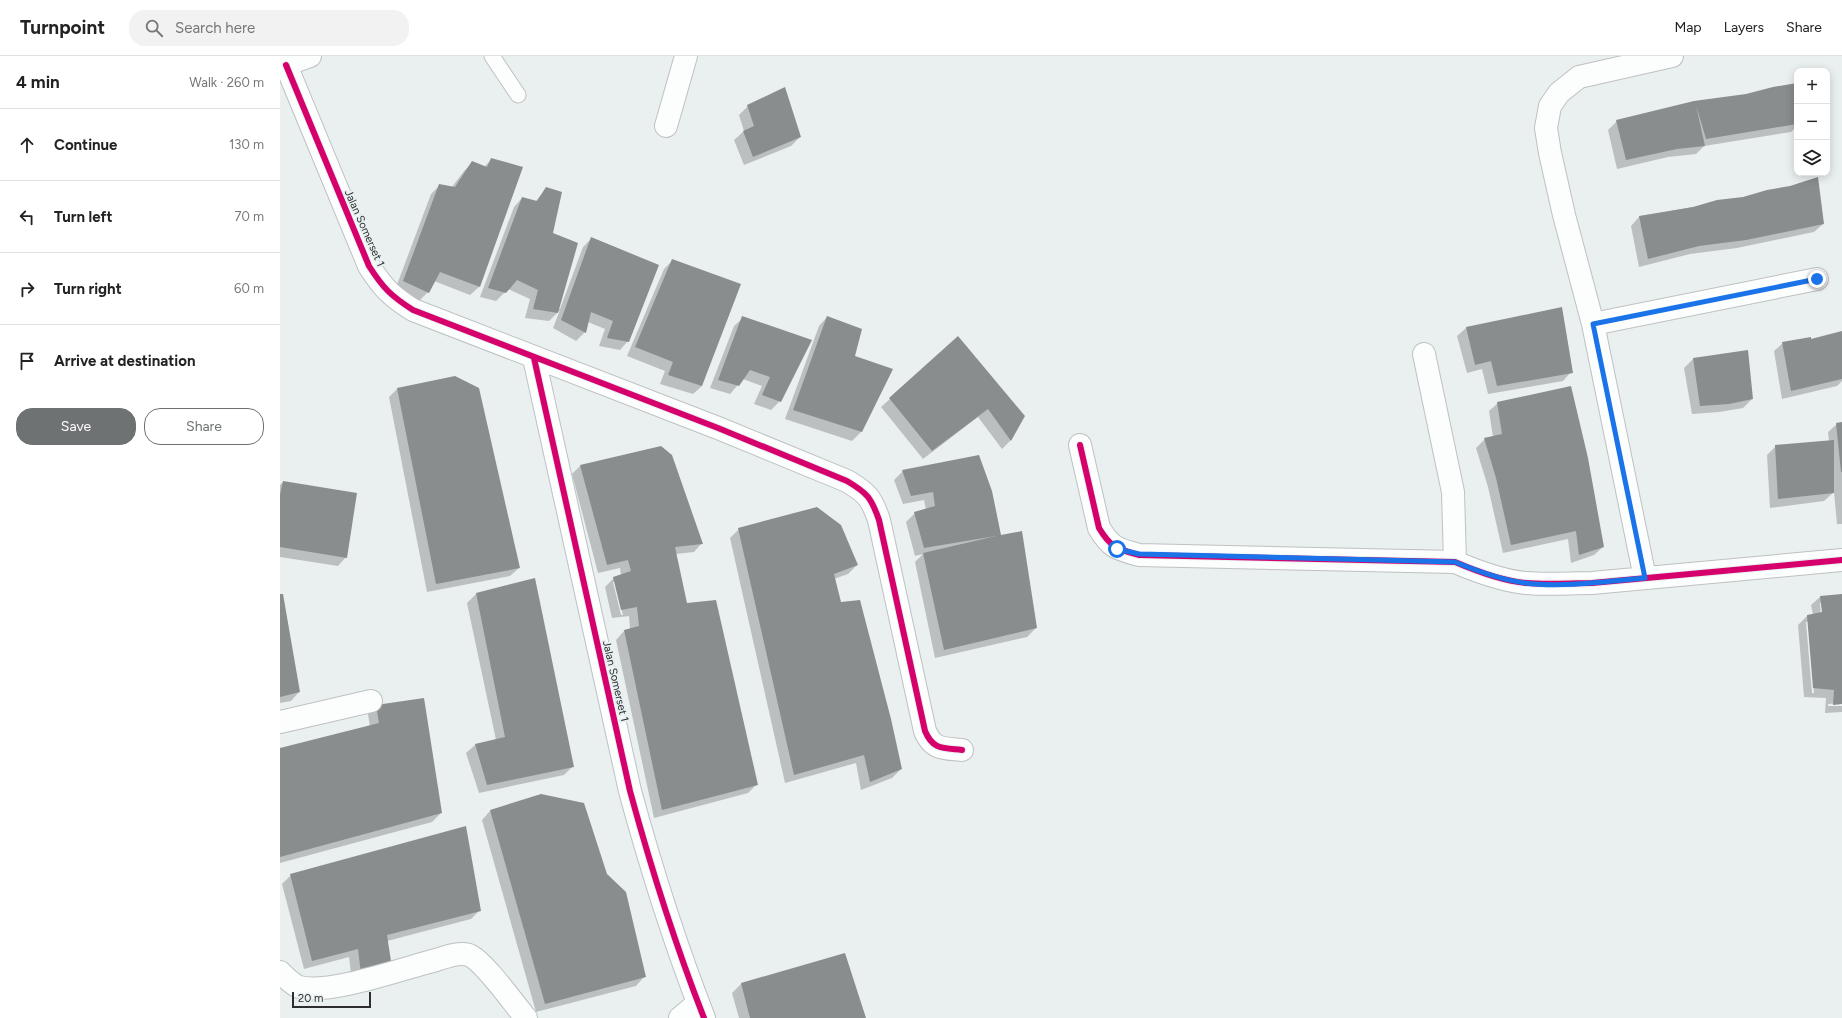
<!DOCTYPE html>
<meta charset="utf-8">
<style>
:root{--surface:#fff;--page:#f2f2f2;--text:#222;--muted:#767676;--line:#e0e0e0;--accent:#6e7272}
body{margin:0;font-family:Figtree,sans-serif;background:var(--page);color:var(--text)}
.controls{position:absolute;right:12px;top:12px;display:grid;overflow:hidden;border-radius:8px;box-shadow:0 2px 10px #0003}
.controls button{width:36px;height:36px;display:grid;place-items:center;padding:0;border:0;border-bottom:1px solid var(--line);background:var(--surface);color:var(--text);font:20px sans-serif}
.scale{position:absolute;left:12px;bottom:10px;width:79px;box-sizing:border-box;padding-left:4px;border:2px solid #2c2e2f;border-top:0;font-size:11px;line-height:14px;white-space:nowrap;color:#2c2e2f;-webkit-text-stroke:3px #e8f0f1;paint-order:stroke}
.stop{position:absolute;width:12px;height:12px;margin:-9px;border:3px solid #1a73e8;border-radius:50%;background:#fff}
.stop.end{background:#1a73e8;border-color:#fff;box-shadow:0 1px 4px #0008}
.list{margin:0;padding:0;list-style:none}
h2{display:flex;justify-content:space-between;align-items:center;height:52px;margin:0;padding:0 16px;font-size:17px}
h2 small{font-size:13px;font-weight:400;color:var(--muted)}
.list li{display:grid;grid-template-columns:26px 1fr auto;gap:12px;align-items:center;box-sizing:border-box;height:72px;padding:0 16px;border-top:1px solid var(--line)}
.list b{display:block;font-size:15px;white-space:nowrap}
.list em{font-size:13px;font-style:normal;color:var(--muted)}
.actions{display:flex;gap:8px;padding:12px 16px}
.actions a{flex:1;padding:9px 0;border:1px solid var(--accent);border-radius:16px;text-align:center;font-size:14px;color:var(--accent)}
.actions .main{background:var(--accent);color:#fff}
.icon{flex:none;width:22px;height:22px;fill:none;stroke:currentColor;stroke-width:2;stroke-linecap:round;stroke-linejoin:round}
.map{position:relative;flex:none;width:1562px;height:962px;overflow:hidden}
header{display:flex;align-items:center;gap:24px;box-sizing:border-box;height:56px;padding:0 20px;background:var(--surface);border-bottom:1px solid var(--line)}
header strong{font-size:19px}
nav{display:flex;gap:22px;margin-inline-start:auto;font-size:14px}
.search{width:280px;height:36px;background:var(--page);display:flex;align-items:center;gap:10px;box-sizing:border-box;padding:0 14px;border-radius:16px;color:var(--muted);font-size:15px}
main{display:flex}
aside{flex:1;background:var(--surface)}
.map>svg:first-child{display:block}
.shadow{fill:#0003;fill-rule:evenodd}
.building{fill:#898d8d}
.lines{fill:none;stroke-linecap:round;stroke-linejoin:round}
.service-casing{stroke:#bec1c2;stroke-width:17}
.minor-casing{stroke:#bec1c2;stroke-width:24}
.secondary-casing{stroke:#bec1c2;stroke-width:24}
.service{stroke:#fcfdfd;stroke-width:15}
.minor{stroke:#fcfdfd;stroke-width:22}
.secondary{stroke:#fcfdfd;stroke-width:22}
.cycleway-casing{stroke:#e8f0f1;stroke-width:8}
.cycleway{stroke:#d6006c;stroke-width:6}
.route{stroke:#1a73e8;stroke-width:5}
.labels{text-anchor:middle;stroke-width:4;stroke-linejoin:round;paint-order:stroke}
.street-label{font-size:11px;fill:#2c2e2f;stroke:#e8f0f1}
</style>
<header>
<strong>Turnpoint</strong>
<div class="search"><svg class="icon" aria-label="search" viewBox="0 0 24 24"><circle cx="10" cy="10" r="6"/><path d="M15 15l6 6"/></svg>Search here</div>
<nav><a>Map</a><a>Layers</a><a>Share</a></nav>
</header>
<main>
<aside>
<h2>4 min<small>Walk · 260 m</small></h2>
<ul class="list">
<li><svg class="icon" aria-label="ahead" viewBox="0 0 24 24"><path d="M12 20V5M6 11l6-6 6 6"/></svg><div><b>Continue</b></div><em>130 m</em></li>
<li><svg class="icon" aria-label="left" viewBox="0 0 24 24"><path d="M17 20v-9H6M10 6l-5 5 5 5"/></svg><div><b>Turn left</b></div><em>70 m</em></li>
<li><svg class="icon" aria-label="right" viewBox="0 0 24 24"><path d="M7 20v-9h11M14 6l5 5-5 5"/></svg><div><b>Turn right</b></div><em>60 m</em></li>
<li><svg class="icon" aria-label="arrive" viewBox="0 0 24 24"><path d="M6 21V4h12l-3 4 3 4H6"/></svg><div><b>Arrive at destination</b></div></li>
</ul>
<div class="actions"><a class="main">Save</a><a>Share</a></div>
</aside>
<div class="map">
<svg width="1562" height="962" viewBox="0 0 1562 962">
<rect width="100%" height="100%" fill="#eaefef"/>
<path class="shadow" d="M1517 28V70L1511 76 1424 90 1416 98 1388 101 1337 113 1328 74 1337 65 1414 46 1466 39Z
M468 50 520 81 511 90 464 109 454 84 464 75 459 59Z
M212 103 241 112 199 231 190 239 154 225 148 236 139 245 115 234 151 138 160 129 172 131 184 115 193 106 204 111Z
M266 133 278 253H280L303 191 312 182 348 285 340 294 319 290 325 273 308 266 305 276 296 285 273 272 280 254 269 265 245 262 250 243 228 233 216 245 200 241 234 151 242 142 255 146Z
M1413 151 1543 168 1534 176 1457 192 1410 198 1359 211 1351 170 1359 161Z
M392 205 422 330 413 338 380 328 385 315 347 300 384 213Z
M1281 253 1291 316 1283 325 1208 338 1202 313 1187 317 1177 280 1186 272Z
M547 261 574 301 611 314 581 376 572 385 505 363 539 270Z
M463 262 531 285 500 345 491 354 474 348 482 330 463 323 450 338 430 332 454 270Z
M678 282 743 360 730 385 722 393 698 361 643 403 601 351Z
M1530 284 1562 285V325L1557 330 1502 343 1494 295 1503 287Z
M1467 295 1472 343 1463 352 1439 356 1412 358 1404 312 1413 303Z
M118 332 239 512 230 520 147 536 109 341Z
M1218 347 1323 491 1314 499 1291 507 1288 483 1223 497 1208 431 1196 392 1205 383 1213 381 1209 355Z
M1562 367V468H1557L1554 436 1544 445 1490 452 1487 399 1496 390 1549 385 1548 376 1557 368Z
M300 410 422 487 414 496 396 498 406 548 477 728 468 737 374 762 336 584 344 575 350 573 349 560 332 562 325 531 334 522 341 519 340 512 318 517 292 418ZM333 526H335L343 559H341Z
M623 415 720 480 756 572 747 581 655 602 635 506 643 498 635 500 626 466 635 457 646 454 644 444 623 448 614 424Z
M3 426 66 501 58 510 0 501V429Z
M459 473 577 509 568 518 554 523 560 547 621 713 612 722 581 734 576 707 505 727 450 482Z
M196 538 293 710 284 719 199 737 186 697 195 689 216 684 187 547Z
M0 539 19 636 11 645 0 647Z
M1562 539V647L1548 648V650H1562V656L1545 657 1546 642 1524 641 1518 569 1527 560 1533 559 1531 549 1540 541ZM1540 547H1542L1543 561 1541 562ZM1526 566H1528L1534 637H1532Z
M97 649 161 757 152 766 0 807V693L90 671 88 658Z
M210 755 326 818 364 921 356 930 256 956 202 764Z
M11 819 200 854 191 863 107 885 110 904 102 913 72 926 69 901 24 913 2 828Z
M564 899 585 962H459L452 937 461 928Z"/>
<path class="building" d="M1517 27V68L1426 83 1416 49 1425 90 1397 93 1346 104 1336 64 1414 45 1466 38 1493 31Z
M505 31 521 81 473 101 463 75 474 70 467 49Z
M211 102 243 111 200 231 160 216 149 237 123 225 159 128 175 131 192 105 207 111Z
M1538 121 1544 168 1466 184 1419 190 1368 203 1359 160 1413 151 1437 144 1463 141 1487 134 1510 130Z
M266 131 282 136 273 177 298 187 278 257 253 253 258 234 237 224 226 237 208 232 242 141 257 145Z
M311 181 379 209 349 286 327 282 333 265 311 256 306 277 281 264Z
M392 203 461 228 422 330 388 319 393 306 355 291Z
M1282 251 1293 317 1217 330 1211 305 1195 309 1186 271Z
M462 260 532 284 501 346 482 339 490 321 470 314 459 330 438 324Z
M547 260 582 273 575 300 613 313 582 376 513 354Z
M1562 275V323L1511 335 1502 286 1531 281V283Z
M678 280 745 360 731 385 708 353 652 395 609 342Z
M1468 294 1473 343 1449 348 1420 350 1413 302Z
M175 320 199 332 240 512 156 528 117 332Z
M1291 330 1308 402 1324 491 1299 499 1296 475 1231 489 1216 422 1204 382 1222 378 1217 346Z
M1562 366V416H1561L1556 367Z
M1554 384V437L1498 443 1495 389Z
M381 390 392 399 423 488 395 491 407 547 436 544 478 729 382 754 344 574 359 570 357 551 341 554 333 521 351 515 348 504 327 509 300 409Z
M699 399 712 435 721 479 742 475 757 572 664 594 643 497 716 480 644 492 634 456 655 450 653 436 631 440 622 414Z
M3 425 77 437 67 502 0 491V439Z
M537 451 561 469 578 509 554 518 561 546 580 544 611 663 622 713 590 726 584 699 514 719 458 472Z
M255 522 294 711 207 729 195 688 225 681 196 537Z
M0 538H3L20 636 0 641Z
M1562 538V648L1553 649 1554 634 1533 632 1527 559 1542 556 1540 540Z
M144 642 162 757 0 801V692L99 667 96 649Z
M261 738 304 747 327 818 346 836 366 921 265 948 210 754Z
M186 770 201 855 107 879 111 905 81 918 78 893 32 905 10 818Z
M565 897 586 962H470L461 927Z"/>
<g class="lines">
<g class="service-casing">
<path id="service" d="M212 0 238 39"/>
</g>
<g class="minor-casing">
<path id="minor" d="M6 9 89 210C103 232 111 240 133 254L438 372 567 425C587 437 591 441 599 464L645 675C653 694 663 692 682 694
M386 70 406 0
M1313 268 1537 223
M1144 298 1173 436 1175 506
M254 302 350 735C371 812 395 888 424 962
M800 389 819 472C831 492 837 493 859 499L1175 506C1196 515 1223 525 1246 527 1268 529 1290 527 1312 527L1562 504
M1365 522 1313 268 1284 159 1270 97 1266 72 1270 50 1279 37 1299 21 1392 0
M0 666 91 645
M0 916C5 921 13 929 19 931 49 939 124 912 156 904 165 901 182 895 191 900 206 908 234 948 246 962
M400 962 418 947"/>
</g>
<g class="secondary-casing">
<path id="secondary" d="M0 11 30 0"/>
</g>
<use href="#service" class="service"/>
<use href="#minor" class="minor"/>
<use href="#secondary" class="secondary"/>
<g class="cycleway-casing">
<path id="cycleway" d="M6 9 89 210C103 232 111 240 133 254L438 372 567 425C587 437 591 441 599 464L645 675C653 694 663 692 682 694
M254 302 350 735C371 812 395 888 424 962
M800 389 819 472C831 492 837 493 859 499L1175 506C1196 515 1223 525 1246 527 1268 529 1290 527 1312 527L1562 504"/>
</g>
<use href="#cycleway" class="cycleway"/>
</g>
<g class="lines">
<path class="route" d="M837 493 859 498 1175 506C1197 515 1221 524 1245 527 1283 532 1327 525 1365 522L1313 268 1537 223"/>
</g>
<g class="labels">
<g class="street-label">
<text transform="translate(85 172) rotate(66)" y="4">Jalan Somerset 1</text>
<text transform="translate(336 625) rotate(77)" y="4">Jalan Somerset 1</text>
</g>
</g>
</svg>
<div class="controls">
<button>+</button>
<button>−</button>
<button><svg class="icon" aria-label="layers" viewBox="0 0 24 24"><path d="M12 4l9 5-9 5-9-5zM3 14l9 5 9-5"/></svg></button>
</div>
<div class="scale">20 m</div>
<div class="stop" style="left:837px;top:493px"></div>
<div class="stop end" style="left:1537px;top:223px"></div>
</div>
</main>
